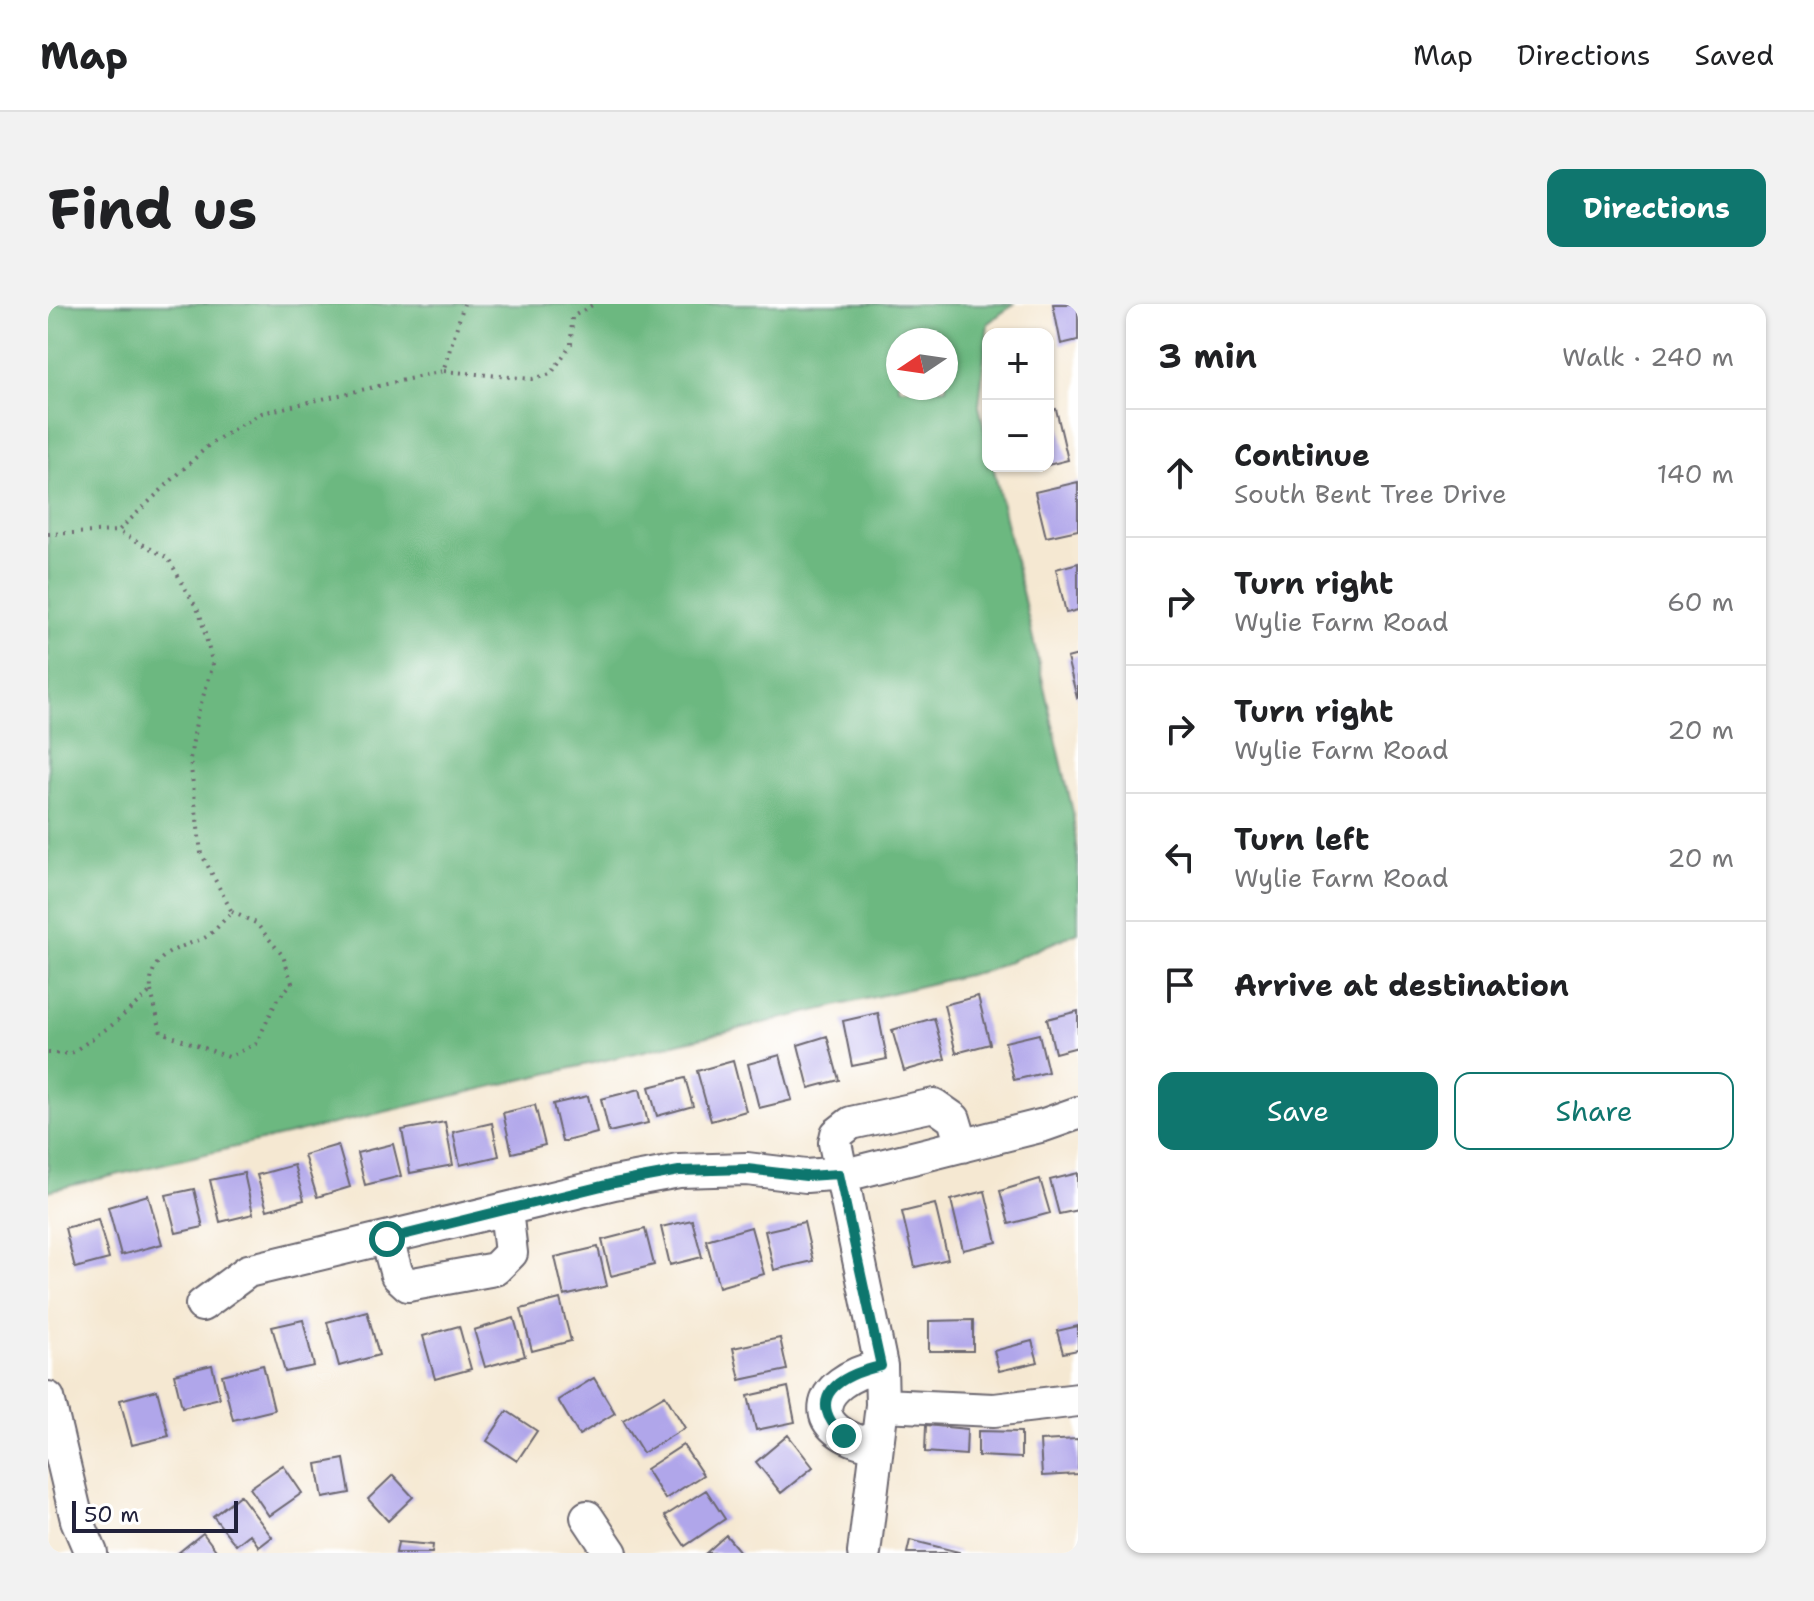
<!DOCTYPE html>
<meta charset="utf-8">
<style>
:root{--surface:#fff;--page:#f2f2f2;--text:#202124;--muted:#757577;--line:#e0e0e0;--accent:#0f766e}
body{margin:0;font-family:"Shantell Sans",sans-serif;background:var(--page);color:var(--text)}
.controls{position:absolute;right:24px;top:24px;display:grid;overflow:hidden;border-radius:16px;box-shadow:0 2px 6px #0004}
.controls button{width:72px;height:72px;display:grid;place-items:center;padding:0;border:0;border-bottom:2px solid var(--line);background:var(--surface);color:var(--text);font:40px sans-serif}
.compass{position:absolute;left:838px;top:24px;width:72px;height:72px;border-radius:50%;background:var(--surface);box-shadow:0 2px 6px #0004;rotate:257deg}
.scale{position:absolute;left:24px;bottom:20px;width:166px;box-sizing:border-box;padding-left:8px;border:4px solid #22223b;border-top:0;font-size:22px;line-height:28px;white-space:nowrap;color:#22223b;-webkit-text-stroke:6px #fff;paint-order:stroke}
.stop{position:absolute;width:24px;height:24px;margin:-18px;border:6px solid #0f766e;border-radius:50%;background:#fff}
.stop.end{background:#0f766e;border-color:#fff;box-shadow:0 2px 8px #0008}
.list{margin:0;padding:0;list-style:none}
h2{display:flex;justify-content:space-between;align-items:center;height:104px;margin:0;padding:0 32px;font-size:34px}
h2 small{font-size:26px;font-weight:400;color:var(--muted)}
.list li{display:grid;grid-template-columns:52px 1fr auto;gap:24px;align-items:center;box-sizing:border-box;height:128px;padding:0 32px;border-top:2px solid var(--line)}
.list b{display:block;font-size:30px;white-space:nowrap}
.list p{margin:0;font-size:26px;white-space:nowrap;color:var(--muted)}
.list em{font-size:26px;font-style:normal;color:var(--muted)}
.actions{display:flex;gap:16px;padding:24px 32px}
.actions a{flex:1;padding:18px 0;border:2px solid var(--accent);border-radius:16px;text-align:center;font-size:28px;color:var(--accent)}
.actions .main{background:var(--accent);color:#fff}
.icon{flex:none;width:44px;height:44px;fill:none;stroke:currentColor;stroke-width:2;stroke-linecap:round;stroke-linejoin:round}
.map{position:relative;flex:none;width:1030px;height:1249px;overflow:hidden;border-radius:16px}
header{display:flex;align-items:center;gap:48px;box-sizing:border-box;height:112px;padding:0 40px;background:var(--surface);border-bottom:2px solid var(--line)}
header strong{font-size:38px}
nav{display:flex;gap:44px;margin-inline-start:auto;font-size:28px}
.intro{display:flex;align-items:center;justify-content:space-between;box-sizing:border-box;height:192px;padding:0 48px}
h1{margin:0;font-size:56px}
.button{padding:20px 36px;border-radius:16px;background:var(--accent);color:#fff;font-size:28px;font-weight:700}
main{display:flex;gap:48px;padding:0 48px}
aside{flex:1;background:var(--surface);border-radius:16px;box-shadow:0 2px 6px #0004}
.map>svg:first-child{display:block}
.forest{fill:#6cb880;stroke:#476d5e;stroke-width:2;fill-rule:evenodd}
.building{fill:#b0a6ea}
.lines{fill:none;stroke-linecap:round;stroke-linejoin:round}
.minor-casing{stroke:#6c6770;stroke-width:36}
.path{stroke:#6c6770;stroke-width:4;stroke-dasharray:2 6;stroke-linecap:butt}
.minor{stroke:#fff;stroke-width:32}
.route{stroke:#0f766e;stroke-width:10}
</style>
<header>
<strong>Map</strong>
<nav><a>Map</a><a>Directions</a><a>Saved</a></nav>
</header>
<div class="intro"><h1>Find us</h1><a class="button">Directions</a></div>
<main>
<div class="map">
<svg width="1030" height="1249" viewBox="0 0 1030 1249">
<rect width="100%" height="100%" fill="#fff"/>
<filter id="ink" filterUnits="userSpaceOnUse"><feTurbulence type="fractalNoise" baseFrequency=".0125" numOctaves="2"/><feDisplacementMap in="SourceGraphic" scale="16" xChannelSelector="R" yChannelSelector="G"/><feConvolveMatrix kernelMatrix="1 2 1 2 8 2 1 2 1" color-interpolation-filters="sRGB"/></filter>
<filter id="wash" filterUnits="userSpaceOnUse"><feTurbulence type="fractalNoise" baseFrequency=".006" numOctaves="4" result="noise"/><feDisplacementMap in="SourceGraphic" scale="32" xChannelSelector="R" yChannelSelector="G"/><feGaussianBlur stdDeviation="1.8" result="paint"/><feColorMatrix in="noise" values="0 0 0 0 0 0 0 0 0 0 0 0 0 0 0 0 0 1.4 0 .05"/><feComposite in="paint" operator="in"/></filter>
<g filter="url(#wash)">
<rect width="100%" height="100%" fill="#f5e8d2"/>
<path class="forest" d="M0 0H966L940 19 931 102 940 141V162H945L1025 508 1030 562V628L941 666 0 887ZM850 36H898V84H850Z"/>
<g id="blocks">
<path class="building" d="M1005 0H1030V36L1013 40Z
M1008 105 1020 156 1000 161V107Z
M1030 178V226L998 233 987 188Z
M1030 259V306L1018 309 1008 265Z
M1030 351V393L1029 394 1019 354Z
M930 692 942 740 908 749 896 701Z
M1030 707V743L1007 749 999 715Z
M830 709 839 755 804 762 795 717Z
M886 714 897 755 856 767 844 726Z
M991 730 1000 768 966 776 957 738Z
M779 732 791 776 761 784 750 741Z
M732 751 744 796 711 804 700 760Z
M685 757 698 807 663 817 649 767Z
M637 774 645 802 609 812 601 783Z
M592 785 600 819 561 828 553 795Z
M540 792 549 829 514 838 505 800Z
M487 801 497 841 464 849 455 809Z
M397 818 405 861 362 869 354 826Z
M444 819 451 852 412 861 405 828Z
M345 840 353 872 317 881 309 849Z
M290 841 302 883 269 893 256 851Z
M246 861 256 896 219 906 209 871Z
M196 869 205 910 172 918 162 876Z
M1030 869V906L1011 910 1002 876Z
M992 875 1002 909 961 920 952 887Z
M146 885 155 923 128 929 118 891Z
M937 887 949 938 915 946 903 896Z
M100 891 114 940 73 951 60 903Z
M887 900 900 955 867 963 854 908Z
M50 915 61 955 27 964 17 924Z
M644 916 654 953 622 961 613 923Z
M756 918 765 957 726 966 717 927Z
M703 923 716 970 671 983 658 936Z
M597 925 606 961 563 972 554 936Z
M550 943 559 982 516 992 507 953Z
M512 995 523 1037 484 1047 473 1005Z
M319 1007 331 1051 291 1062 279 1018Z
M466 1014 477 1052 437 1063 426 1026Z
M255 1016 266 1062 237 1068 224 1023Z
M925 1016V1047H881V1017Z
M411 1022 423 1065 387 1075 375 1032Z
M1030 1022V1046L1015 1049 1009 1027Z
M732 1034 739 1066 692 1076 685 1044Z
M984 1037 990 1058 951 1067 946 1047Z
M164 1061 172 1094 134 1103 126 1070Z
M215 1061 226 1106 185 1116 174 1071Z
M546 1074 567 1109 531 1131 510 1096Z
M740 1083 747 1118 708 1126 700 1092Z
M109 1086 121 1132 84 1141 72 1096Z
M617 1091 637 1124 595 1149 575 1116Z
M459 1107 489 1127 469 1157 439 1137Z
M878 1121 919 1125 918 1151 877 1148Z
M930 1127 973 1128V1154L930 1152Z
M740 1131 765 1163 733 1189 708 1158Z
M1030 1135V1170L994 1172 992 1137Z
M635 1141 655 1171 617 1195 598 1165Z
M296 1155 302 1189 275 1194 269 1160Z
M235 1161 254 1189 221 1212 202 1184Z
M345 1171 365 1193 340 1217 320 1195Z
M658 1186 677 1215 637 1242 617 1212Z
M192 1191 224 1233 211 1243 202 1230 188 1241 165 1212Z
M155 1229 170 1249H130Z
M678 1231 693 1249H658Z
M862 1236 911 1248V1249H859Z
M350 1238 385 1241 384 1249H348Z"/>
</g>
</g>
<g filter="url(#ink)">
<use href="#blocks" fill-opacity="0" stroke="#6c6770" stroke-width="2"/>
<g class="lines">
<g class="minor-casing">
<path id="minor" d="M339 935 349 971 360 981 447 965 463 949 458 906
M154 1001 200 967 566 879 631 867 699 865 758 872 809 868 996 821 1030 809
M0 1094 29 1216 43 1249
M834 1101 946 1106 1030 1096
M829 1142C755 1128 764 1078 833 1062
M539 1213 563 1249
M816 1249 834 1101 833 1062 787 839 789 830 803 819 886 801 906 815 914 842"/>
</g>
<path class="path" d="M396 67 484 75 503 70 523 40 524 13 546 0
M0 230 70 227 163 139 214 109 395 67 416 0
M103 687 113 728 181 753 208 740 229 696 244 679 235 652 208 619 184 608
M0 749 22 750 64 721 103 687C100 650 129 645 156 634 166 629 175 616 184 608L153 549 142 455 149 412 165 361 152 310 120 254 70 227"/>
<use href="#minor" class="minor"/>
</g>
</g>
<g class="lines" filter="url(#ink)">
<path class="route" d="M339 935 566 879 631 867 699 865 758 872 791 870 833 1062C793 1071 754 1093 796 1132"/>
</g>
</svg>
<div class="controls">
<button>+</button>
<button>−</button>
</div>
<svg class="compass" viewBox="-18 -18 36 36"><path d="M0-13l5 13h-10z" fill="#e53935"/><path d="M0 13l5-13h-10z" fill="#757577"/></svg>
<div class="scale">50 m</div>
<div class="stop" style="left:339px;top:935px"></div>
<div class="stop end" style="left:796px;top:1132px"></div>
</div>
<aside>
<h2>3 min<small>Walk · 240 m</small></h2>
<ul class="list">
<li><svg class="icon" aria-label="ahead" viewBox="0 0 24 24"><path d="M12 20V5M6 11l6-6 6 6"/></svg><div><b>Continue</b><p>South Bent Tree Drive</p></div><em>140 m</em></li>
<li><svg class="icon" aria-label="right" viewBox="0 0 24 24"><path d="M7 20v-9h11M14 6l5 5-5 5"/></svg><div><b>Turn right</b><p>Wylie Farm Road</p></div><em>60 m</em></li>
<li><svg class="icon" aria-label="right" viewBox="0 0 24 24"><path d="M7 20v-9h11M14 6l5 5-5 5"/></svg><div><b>Turn right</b><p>Wylie Farm Road</p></div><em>20 m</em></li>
<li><svg class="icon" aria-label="left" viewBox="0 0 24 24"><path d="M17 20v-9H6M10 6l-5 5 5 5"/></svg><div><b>Turn left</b><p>Wylie Farm Road</p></div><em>20 m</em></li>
<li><svg class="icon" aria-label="arrive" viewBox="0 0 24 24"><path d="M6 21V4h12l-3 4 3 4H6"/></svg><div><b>Arrive at destination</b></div></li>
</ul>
<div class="actions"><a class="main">Save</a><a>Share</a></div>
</aside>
</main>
